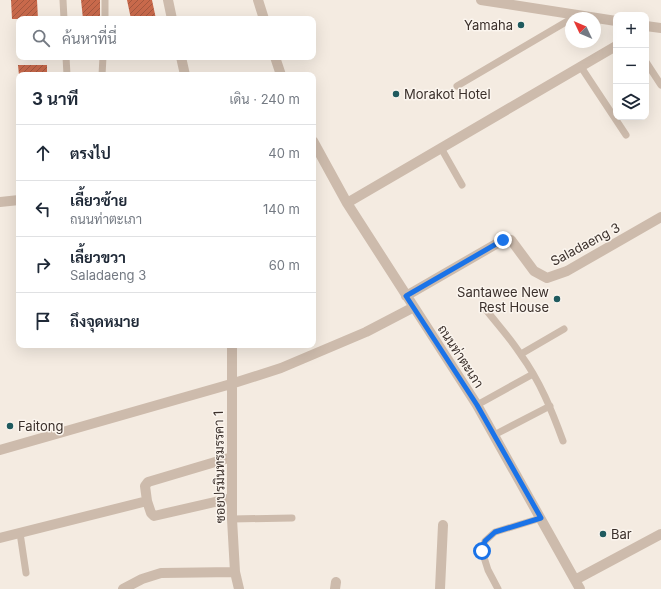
<!DOCTYPE html>
<html lang="th">
<meta charset="utf-8">
<style>
:root{--surface:#fff;--page:#f2f2f3;--text:#1f2937;--muted:#747a83;--line:#e0e1e3}
body{margin:0;font-family:Inter,Sarabun,sans-serif;background:var(--page);color:var(--text)}
.controls{position:absolute;right:12px;top:12px;display:grid;overflow:hidden;border-radius:8px;box-shadow:0 4px 16px #0002}
.controls button{width:36px;height:36px;display:grid;place-items:center;padding:0;border:0;border-bottom:1px solid var(--line);background:var(--surface);color:var(--text);font:20px sans-serif}
.compass{position:absolute;left:565px;top:12px;width:36px;height:36px;border-radius:50%;background:var(--surface);box-shadow:0 4px 16px #0002;rotate:314deg}
.stop{position:absolute;width:12px;height:12px;margin:-9px;border:3px solid #1a73e8;border-radius:50%;background:#fff}
.stop.end{background:#1a73e8;border-color:#fff;box-shadow:0 1px 4px #0008}
.list{margin:0;padding:0;list-style:none}
h2{display:flex;justify-content:space-between;align-items:center;height:52px;margin:0;padding:0 16px;font-size:17px}
h2 small{font-size:13px;font-weight:400;color:var(--muted)}
.list li{display:grid;grid-template-columns:26px 1fr auto;gap:12px;align-items:center;box-sizing:border-box;height:56px;padding:0 16px;border-top:1px solid var(--line)}
.list b{display:block;font-size:15px;white-space:nowrap}
.list p{margin:0;font-size:13px;white-space:nowrap;color:var(--muted)}
.list em{font-size:13px;font-style:normal;color:var(--muted)}
.icon{flex:none;width:22px;height:22px;fill:none;stroke:currentColor;stroke-width:2;stroke-linecap:round;stroke-linejoin:round}
.map{position:relative;flex:none;width:661px;height:589px;overflow:hidden}
.search{position:absolute;background:var(--surface);box-shadow:0 4px 16px #0002;left:16px;top:16px;width:300px;height:44px;display:flex;align-items:center;gap:10px;box-sizing:border-box;padding:0 14px;border-radius:8px;color:var(--muted);font-size:15px}
.panel{position:absolute;background:var(--surface);box-shadow:0 4px 16px #0002;left:16px;top:72px;width:300px;height:276px;border-radius:8px}
.map>svg:first-child{display:block}
.building{fill:url(#building-hatch)}
.lines{fill:none;stroke-linecap:round;stroke-linejoin:round}
.lane{stroke:#cdbbac;stroke-width:7}
.street{stroke:#cdbbac;stroke-width:10}
.route{stroke:#1a73e8;stroke-width:5}
.poi-dot{fill:#1f5a5e;stroke:#fbf5ee;stroke-width:1.5}
.labels{text-anchor:middle;stroke-width:3;stroke-linejoin:round;paint-order:stroke}
.poi-label{font-size:13px;fill:#3b302b;stroke:#fbf5ee;text-anchor:start}
.street-label{font-size:13px;fill:#3b302b;stroke:#fbf5ee}
</style>
<div class="map">
<svg width="661" height="589" viewBox="0 0 661 589">
<defs>
<pattern id="building-hatch" width="6" height="6" patternUnits="userSpaceOnUse"><rect width="6" height="6" fill="#c8694b"/><path d="M-1 1l2-2M0 6l6-6M5 7l2-2" fill="none" stroke="#a4573f"/></pattern>
</defs>
<rect width="100%" height="100%" fill="#f4ebe1"/>
<path class="building" d="M11 0H37L38 19H12Z
M81 0H100V19H83Z
M127 0H152L156 19H131Z
M18 65H47V75H19Z"/>
<g class="lines">
<path class="lane" d="M63 0 64 19
M105 19V0
M66 57 67 75
M646 62 661 85
M581 67 626 135
M102 75 103 57
M457 86 571 19
M441 148 462 185
M487 311C498 325 511 339 521 355 540 381 552 411 563 441
M521 354 564 329
M477 405 533 374
M494 435 550 406
M232 519 292 518
M20 533 26 573
M498 589 488 570 482 551 485 541 495 532 541 518"/>
<path class="street" d="M168 0 172 19
M258 0 264 19
M481 0 616 21
M646 26 661 28
M181 57 185 75
M275 57 281 75
M313 141 347 203 477 405 580 589
M0 202 19 200
M347 203 616 46
M406 296 503 240H511L534 271 547 278 567 271 661 217
M232 345V519L235 572 239 589
M0 450 231 384 281 368 366 332 414 307
M147 501 151 513 154 516 232 498
M0 538 147 501 145 486 148 482 232 457
M575 580 661 534
M123 589 142 579 161 573 235 572
M335 589 336 582
M440 589 443 525"/>
</g>
<g class="lines">
<path class="route" d="M482 551 485 541 495 532 541 518 477 405 406 296 503 240"/>
</g>
<g class="poi-dot">
<circle cx="521" cy="25" r="4"/>
<circle cx="396" cy="94" r="4"/>
<circle cx="557" cy="299" r="4"/>
<circle cx="10" cy="426" r="4"/>
<circle cx="603" cy="534" r="4"/>
</g>
<g class="labels">
<g class="poi-label">
<text x="513" y="30" text-anchor="end">Yamaha</text>
<text x="404" y="99">Morakot Hotel</text>
<text x="549" y="297" text-anchor="end">Santawee New<tspan x="549" dy="15">Rest House</tspan></text>
<text x="18" y="431">Faitong</text>
<text x="611" y="539">Bar</text>
</g>
<g class="street-label">
<text transform="translate(585 244) rotate(-28)" y="5">Saladaeng 3</text>
<text transform="translate(461 356) rotate(57)" y="5">ถนนท่าตะเภา</text>
<text transform="translate(219 467) rotate(-91)" y="5">ซอยปรมินทรมรรคา 1</text>
</g>
</g>
</svg>
<div class="controls">
<button>+</button>
<button>−</button>
<button><svg class="icon" aria-label="layers" viewBox="0 0 24 24"><path d="M12 4l9 5-9 5-9-5zM3 14l9 5 9-5"/></svg></button>
</div>
<svg class="compass" viewBox="-18 -18 36 36"><path d="M0-13l5 13h-10z" fill="#e53935"/><path d="M0 13l5-13h-10z" fill="#747a83"/></svg>
<div class="stop" style="left:482px;top:551px"></div>
<div class="stop end" style="left:503px;top:240px"></div>
<div class="search"><svg class="icon" aria-label="search" viewBox="0 0 24 24"><circle cx="10" cy="10" r="6"/><path d="M15 15l6 6"/></svg>ค้นหาที่นี่</div>
<section class="panel">
<h2>3 นาที<small>เดิน · 240 m</small></h2>
<ul class="list">
<li><svg class="icon" aria-label="ahead" viewBox="0 0 24 24"><path d="M12 20V5M6 11l6-6 6 6"/></svg><div><b>ตรงไป</b></div><em>40 m</em></li>
<li><svg class="icon" aria-label="left" viewBox="0 0 24 24"><path d="M17 20v-9H6M10 6l-5 5 5 5"/></svg><div><b>เลี้ยวซ้าย</b><p>ถนนท่าตะเภา</p></div><em>140 m</em></li>
<li><svg class="icon" aria-label="right" viewBox="0 0 24 24"><path d="M7 20v-9h11M14 6l5 5-5 5"/></svg><div><b>เลี้ยวขวา</b><p>Saladaeng 3</p></div><em>60 m</em></li>
<li><svg class="icon" aria-label="arrive" viewBox="0 0 24 24"><path d="M6 21V4h12l-3 4 3 4H6"/></svg><div><b>ถึงจุดหมาย</b></div></li>
</ul>
</section>
</div>
